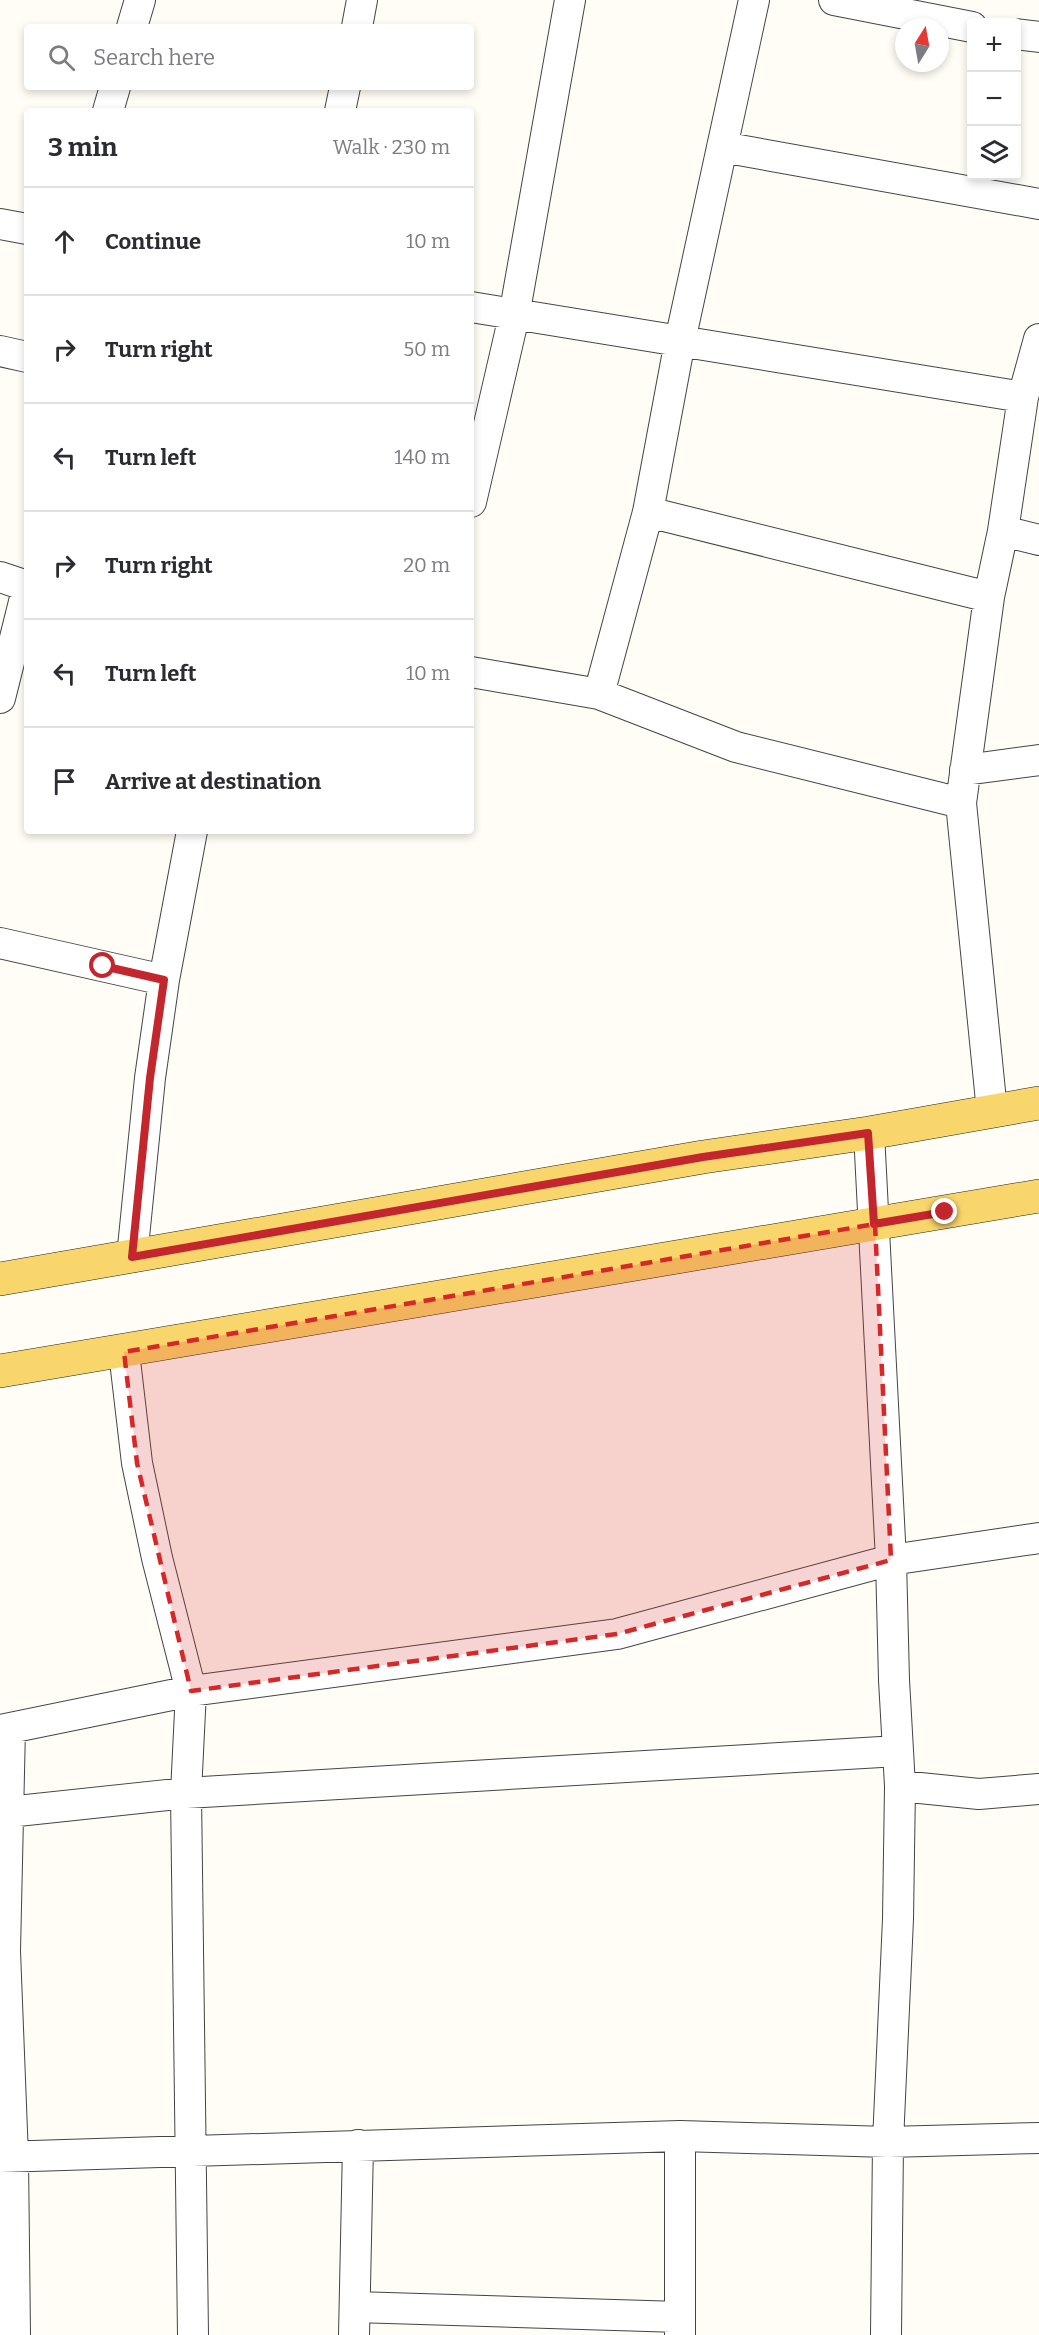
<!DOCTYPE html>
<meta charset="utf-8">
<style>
:root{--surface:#fff;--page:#f7f7f7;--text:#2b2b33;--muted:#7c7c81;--line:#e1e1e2}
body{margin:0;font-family:Bitter,serif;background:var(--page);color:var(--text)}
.controls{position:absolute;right:18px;top:18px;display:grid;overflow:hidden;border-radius:6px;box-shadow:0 3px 9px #0003}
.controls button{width:54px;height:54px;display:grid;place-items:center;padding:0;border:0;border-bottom:2px solid var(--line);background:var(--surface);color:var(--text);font:30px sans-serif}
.compass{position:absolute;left:895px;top:18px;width:54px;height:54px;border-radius:50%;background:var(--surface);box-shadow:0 3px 9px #0003;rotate:11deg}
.stop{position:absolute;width:18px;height:18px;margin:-14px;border:4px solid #c4262e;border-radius:50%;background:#fff}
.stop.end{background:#c4262e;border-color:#fff;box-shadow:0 2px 6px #0008}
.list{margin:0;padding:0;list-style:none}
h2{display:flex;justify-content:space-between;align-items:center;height:78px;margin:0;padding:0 24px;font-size:26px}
h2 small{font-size:20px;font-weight:400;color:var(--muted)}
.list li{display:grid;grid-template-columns:39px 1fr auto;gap:18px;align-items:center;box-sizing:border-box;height:108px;padding:0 24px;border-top:2px solid var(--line)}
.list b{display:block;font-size:22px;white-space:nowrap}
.list em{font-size:20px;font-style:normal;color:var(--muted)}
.icon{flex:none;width:33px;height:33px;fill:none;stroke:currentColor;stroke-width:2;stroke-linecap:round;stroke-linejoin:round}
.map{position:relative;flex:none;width:1039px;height:2335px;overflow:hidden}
.search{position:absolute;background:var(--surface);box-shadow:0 3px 9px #0003;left:24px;top:24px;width:450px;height:66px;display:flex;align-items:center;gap:15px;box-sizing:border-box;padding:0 21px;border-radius:6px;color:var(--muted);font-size:22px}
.panel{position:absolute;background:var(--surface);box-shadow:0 3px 9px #0003;left:24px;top:108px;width:450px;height:726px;border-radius:6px}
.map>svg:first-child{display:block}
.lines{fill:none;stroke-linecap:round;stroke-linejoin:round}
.minor-casing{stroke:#444;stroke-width:32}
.primary-casing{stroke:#222;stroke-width:34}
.minor{stroke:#fff;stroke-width:30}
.primary{stroke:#f9d66b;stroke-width:33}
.route{stroke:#c4262e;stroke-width:8}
.marked{fill:#d62828;fill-opacity:0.2;stroke:#d62828;stroke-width:4.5;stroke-dasharray:12 8;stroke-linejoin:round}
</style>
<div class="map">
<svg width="1039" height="2335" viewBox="0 0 1039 2335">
<rect width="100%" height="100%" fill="#fffdf5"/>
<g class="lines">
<g class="minor-casing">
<path id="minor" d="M834 0 972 27
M132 27 140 0
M357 27 362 0
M1016 34 1039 37
M108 111 115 87
M340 111 345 87
M722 147 1039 204
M0 224 27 229
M471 307 1023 397
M0 351 27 357
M471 502 514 316 570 0
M648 512 989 597
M1003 531 1039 540
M0 577 27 586
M471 672 599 694 736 747 961 803
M599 694 648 512 680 341 754 0
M0 698 27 590
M965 770 1039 760
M0 943 164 980
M992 1111 961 803 989 597 1003 531 1023 397 1039 339
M869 1133 891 1560 894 1680 900 1786 898 1919 888 2142 886 2335
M132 1257 150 1078 164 980 192 831
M124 1352 137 1463 157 1558 191 1691 186 1793 193 2335
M10 1728 5 1951 13 2157 15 2335
M0 1730 191 1691 617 1634 891 1560 1039 1538
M900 1786 979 1794 1039 1789
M8 1812 186 1793 898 1751
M680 2136V2335
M0 2157 680 2136 888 2142 1039 2138
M355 2307 680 2317
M354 2335 358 2145"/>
</g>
<g class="primary-casing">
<path id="primary" d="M0 1279 703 1157 869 1133 1039 1103
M0 1371 1039 1196"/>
</g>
<use href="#minor" class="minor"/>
<use href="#primary" class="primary"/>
</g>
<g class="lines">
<path class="route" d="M103 966 164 980 150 1078 132 1257 703 1157 868 1133 874 1224 945 1212"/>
</g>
<path class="marked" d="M875 1224 891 1560 617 1634 191 1691 137 1463 124 1352Z"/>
</svg>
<div class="controls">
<button>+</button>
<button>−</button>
<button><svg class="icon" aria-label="layers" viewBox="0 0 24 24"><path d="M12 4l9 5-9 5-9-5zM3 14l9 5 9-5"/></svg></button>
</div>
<svg class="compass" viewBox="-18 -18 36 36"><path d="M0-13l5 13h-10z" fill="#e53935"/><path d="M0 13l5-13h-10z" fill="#7c7c81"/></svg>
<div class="stop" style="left:103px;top:966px"></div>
<div class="stop end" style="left:945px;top:1212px"></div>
<div class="search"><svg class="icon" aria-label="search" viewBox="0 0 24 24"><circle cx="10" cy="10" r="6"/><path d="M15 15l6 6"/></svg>Search here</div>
<section class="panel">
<h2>3 min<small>Walk · 230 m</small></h2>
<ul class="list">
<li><svg class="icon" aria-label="ahead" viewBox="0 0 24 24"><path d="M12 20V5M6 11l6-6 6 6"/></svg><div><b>Continue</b></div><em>10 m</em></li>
<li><svg class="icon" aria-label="right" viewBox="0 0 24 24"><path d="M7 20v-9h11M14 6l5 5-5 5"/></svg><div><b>Turn right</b></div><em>50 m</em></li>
<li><svg class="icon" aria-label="left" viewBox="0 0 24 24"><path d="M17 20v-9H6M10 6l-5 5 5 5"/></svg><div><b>Turn left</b></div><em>140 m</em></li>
<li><svg class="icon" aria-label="right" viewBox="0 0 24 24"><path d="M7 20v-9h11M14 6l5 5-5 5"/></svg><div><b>Turn right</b></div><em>20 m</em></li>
<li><svg class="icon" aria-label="left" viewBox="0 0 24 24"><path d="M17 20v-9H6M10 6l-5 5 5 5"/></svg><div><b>Turn left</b></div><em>10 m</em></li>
<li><svg class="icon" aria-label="arrive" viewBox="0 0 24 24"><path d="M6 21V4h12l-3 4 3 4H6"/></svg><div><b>Arrive at destination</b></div></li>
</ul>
</section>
</div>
